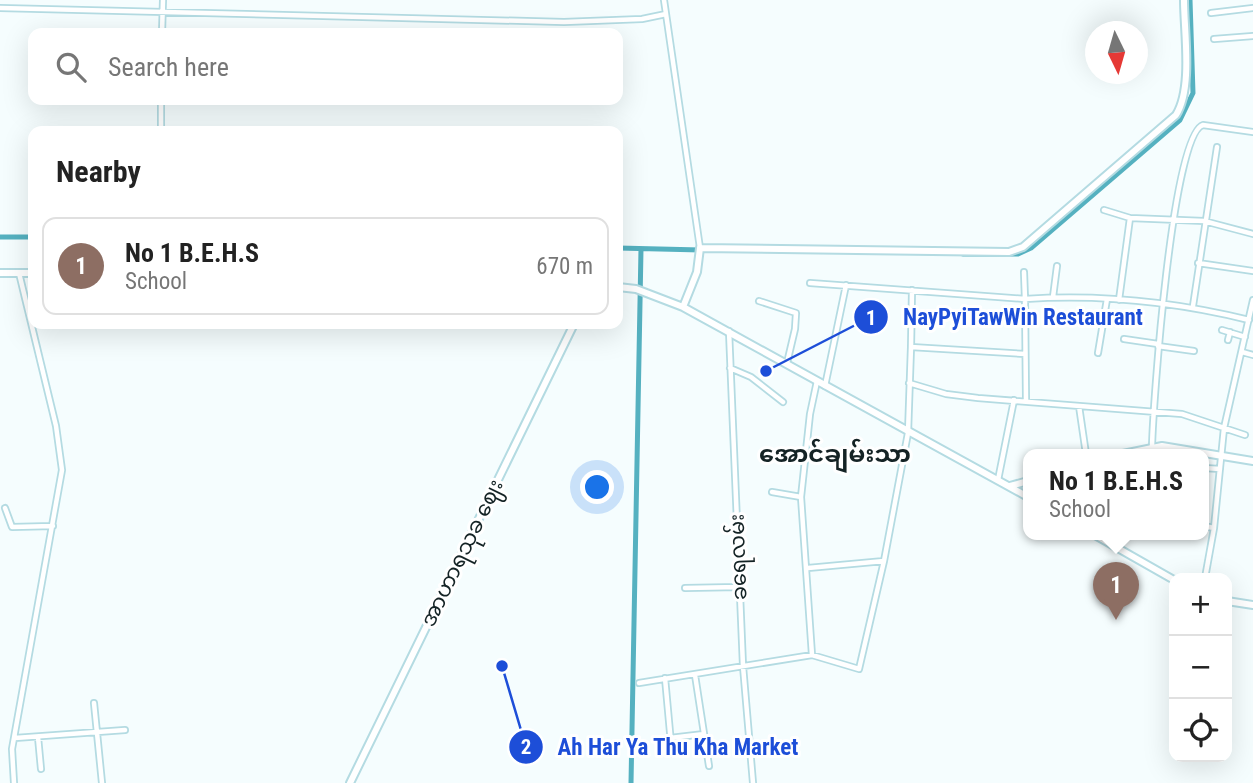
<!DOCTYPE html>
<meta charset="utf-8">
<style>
:root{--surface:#fff;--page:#f2f2f2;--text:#222;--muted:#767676;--line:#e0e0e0;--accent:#0f766e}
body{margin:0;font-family:"Roboto Condensed","Noto Sans Myanmar",sans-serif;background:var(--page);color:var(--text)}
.controls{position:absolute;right:21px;bottom:21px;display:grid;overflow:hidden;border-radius:14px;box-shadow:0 7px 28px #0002}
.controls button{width:63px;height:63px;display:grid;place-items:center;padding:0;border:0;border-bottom:2px solid var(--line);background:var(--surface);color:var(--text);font:35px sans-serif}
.compass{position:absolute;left:1085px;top:21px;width:63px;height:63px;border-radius:50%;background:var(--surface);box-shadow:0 7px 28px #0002;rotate:175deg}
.you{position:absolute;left:598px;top:488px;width:24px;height:24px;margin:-18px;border:5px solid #fff;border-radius:50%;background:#1a73e8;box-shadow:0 0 0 10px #1a73e833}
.badge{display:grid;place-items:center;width:46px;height:46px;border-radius:50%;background:var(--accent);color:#fff;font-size:23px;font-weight:700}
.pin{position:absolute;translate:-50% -58px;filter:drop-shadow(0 2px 4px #0008)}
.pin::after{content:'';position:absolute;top:37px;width:24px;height:21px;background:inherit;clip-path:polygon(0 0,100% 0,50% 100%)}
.popup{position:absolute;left:1023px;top:449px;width:186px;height:91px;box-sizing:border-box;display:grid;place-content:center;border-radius:14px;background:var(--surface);filter:drop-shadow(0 2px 5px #0005);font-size:23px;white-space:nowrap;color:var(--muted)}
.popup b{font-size:26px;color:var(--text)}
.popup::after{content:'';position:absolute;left:50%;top:100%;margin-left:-14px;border:14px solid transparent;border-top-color:var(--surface)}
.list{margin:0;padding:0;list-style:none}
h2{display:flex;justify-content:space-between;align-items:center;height:91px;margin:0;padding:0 28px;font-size:30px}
h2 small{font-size:23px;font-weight:400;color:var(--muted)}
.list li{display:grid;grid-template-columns:46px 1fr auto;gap:21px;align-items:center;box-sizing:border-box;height:98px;margin:0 14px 14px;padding:0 14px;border:2px solid var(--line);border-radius:14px}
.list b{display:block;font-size:26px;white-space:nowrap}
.list p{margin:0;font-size:23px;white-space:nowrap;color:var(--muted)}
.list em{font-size:23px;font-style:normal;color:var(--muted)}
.icon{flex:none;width:38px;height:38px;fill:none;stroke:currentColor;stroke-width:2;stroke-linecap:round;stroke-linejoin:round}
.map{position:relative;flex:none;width:1253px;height:783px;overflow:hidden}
.search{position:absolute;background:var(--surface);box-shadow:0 7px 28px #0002;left:28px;top:28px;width:595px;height:77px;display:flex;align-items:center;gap:18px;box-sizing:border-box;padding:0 24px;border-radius:14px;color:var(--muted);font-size:26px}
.panel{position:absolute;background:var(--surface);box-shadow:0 7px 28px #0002;left:28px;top:126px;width:595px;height:203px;border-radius:14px}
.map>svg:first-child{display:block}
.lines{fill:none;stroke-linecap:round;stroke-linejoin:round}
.canal{stroke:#55b1c0;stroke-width:5}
.street-casing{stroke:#b4dbe2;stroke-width:8}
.secondary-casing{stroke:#b4dbe2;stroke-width:10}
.street{stroke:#fff;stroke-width:4.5}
.secondary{stroke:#fff;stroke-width:6}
.labels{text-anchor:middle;stroke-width:6;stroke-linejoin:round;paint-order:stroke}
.street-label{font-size:21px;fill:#142325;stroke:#fff}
.quarter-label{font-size:24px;font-weight:bold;fill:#142325;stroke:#fff}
.leader{fill:none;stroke:#1d4ed8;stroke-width:2.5}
.callout-dot{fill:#1d4ed8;stroke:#fff;stroke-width:2.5}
.mark-label{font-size:21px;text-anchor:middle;font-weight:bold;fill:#fff}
.callout-label{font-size:23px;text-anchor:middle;font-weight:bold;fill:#1d4ed8;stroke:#fff;stroke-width:6;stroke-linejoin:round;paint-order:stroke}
</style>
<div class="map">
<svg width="1253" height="783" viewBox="0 0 1253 783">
<rect width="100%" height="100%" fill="#f5fdfe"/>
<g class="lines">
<path class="canal" d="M0 237H33
M618 248 701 250
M963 254H1018L1031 248 1180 120 1193 93 1190 0
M631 783 641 249"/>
<g class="street-casing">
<path id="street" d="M664 0 700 248
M0 8 564 22 642 19 666 14
M1211 13 1253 8
M162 33 163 0
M1214 39 1253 36
M161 131V100
M1104 210 1130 218 1204 221 1253 234
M1198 263 1253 271
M810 283 1025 299 1024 272
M1053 297 1057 266
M1119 300 1130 218
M759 301 796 313 795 329 787 363
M1193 306 1217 147
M1222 330 1245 337
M729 331 743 666 753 783
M1124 339 1158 344
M1228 340 1230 332
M1158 346 1194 351
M911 347 912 290
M1242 352 1253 355
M1098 353 1107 299
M730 368 751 377 783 402
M909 383 946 394 978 398 1182 414 1245 435
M825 386 846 285
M1026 400 1025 299C1101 294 1176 302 1249 320
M1079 406 1086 454
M1152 447C1153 406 1172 134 1203 125L1253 132
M1204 468 1220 469
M998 480 1014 400
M772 492 801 497
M5 508 12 527 53 526
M1204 526 1214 528
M1109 543 1118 534
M808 568 884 561
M1205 578 1214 528 1224 428 1253 300
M685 588 739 587
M812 655 801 497 810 414 817 381
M695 675 709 766
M665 678 672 754
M639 683 812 655 859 669 884 561 908 433 911 347 1025 354
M94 703 102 783
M38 737 41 769
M15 738 125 730
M670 738 704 734
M14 783 12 749 62 470 56 426 19 273"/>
</g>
<g class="secondary-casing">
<path id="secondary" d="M700 248 1009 252 1023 247 1176 115C1193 88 1184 32 1184 0
M0 273H33
M618 287 636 289 683 307 1028 497
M683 307 697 272 700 248
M1123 454 1162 446 1253 461
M1010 486 1028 481
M1093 534 1174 580
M1227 601 1253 605
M350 783 574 324"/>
</g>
<use href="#street" class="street"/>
<use href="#secondary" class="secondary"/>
</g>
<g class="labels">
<g class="street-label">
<text transform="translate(462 553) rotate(-64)" y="7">အာဟာရသုခ ဈေး</text>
<text transform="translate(738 557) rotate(-92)" y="7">ခရေလမ်း</text>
</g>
<g class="quarter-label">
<text x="835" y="462">အောင်ချမ်းသာ</text>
</g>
</g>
<path class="leader" d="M766 371L871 317M502 666L526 747"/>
<g class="callout-dot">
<circle cx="766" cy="371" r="7"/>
<circle cx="502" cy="666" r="7"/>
<circle cx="871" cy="317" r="18"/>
<circle cx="526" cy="747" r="18"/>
</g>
<g class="mark-label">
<text x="871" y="325">1</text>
<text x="526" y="754">2</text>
</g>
<g class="callout-label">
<text x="1023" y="325">NayPyiTawWin Restaurant</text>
<text x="678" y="755">Ah Har Ya Thu Kha Market</text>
</g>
</svg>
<div class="controls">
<button>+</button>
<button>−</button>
<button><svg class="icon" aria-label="locate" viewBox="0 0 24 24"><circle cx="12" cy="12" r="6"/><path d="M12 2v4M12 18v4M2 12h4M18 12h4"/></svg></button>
</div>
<svg class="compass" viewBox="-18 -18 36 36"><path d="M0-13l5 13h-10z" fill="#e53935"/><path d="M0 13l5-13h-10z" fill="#767676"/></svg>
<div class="you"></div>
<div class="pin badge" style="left:1116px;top:620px;background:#8d6e63">1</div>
<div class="popup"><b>No 1 B.E.H.S</b>School</div>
<div class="search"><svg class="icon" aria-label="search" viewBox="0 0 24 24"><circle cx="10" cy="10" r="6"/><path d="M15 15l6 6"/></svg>Search here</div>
<section class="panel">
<h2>Nearby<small></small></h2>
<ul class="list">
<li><span class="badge" style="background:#8d6e63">1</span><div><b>No 1 B.E.H.S</b><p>School</p></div><em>670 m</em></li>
</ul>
</section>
</div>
